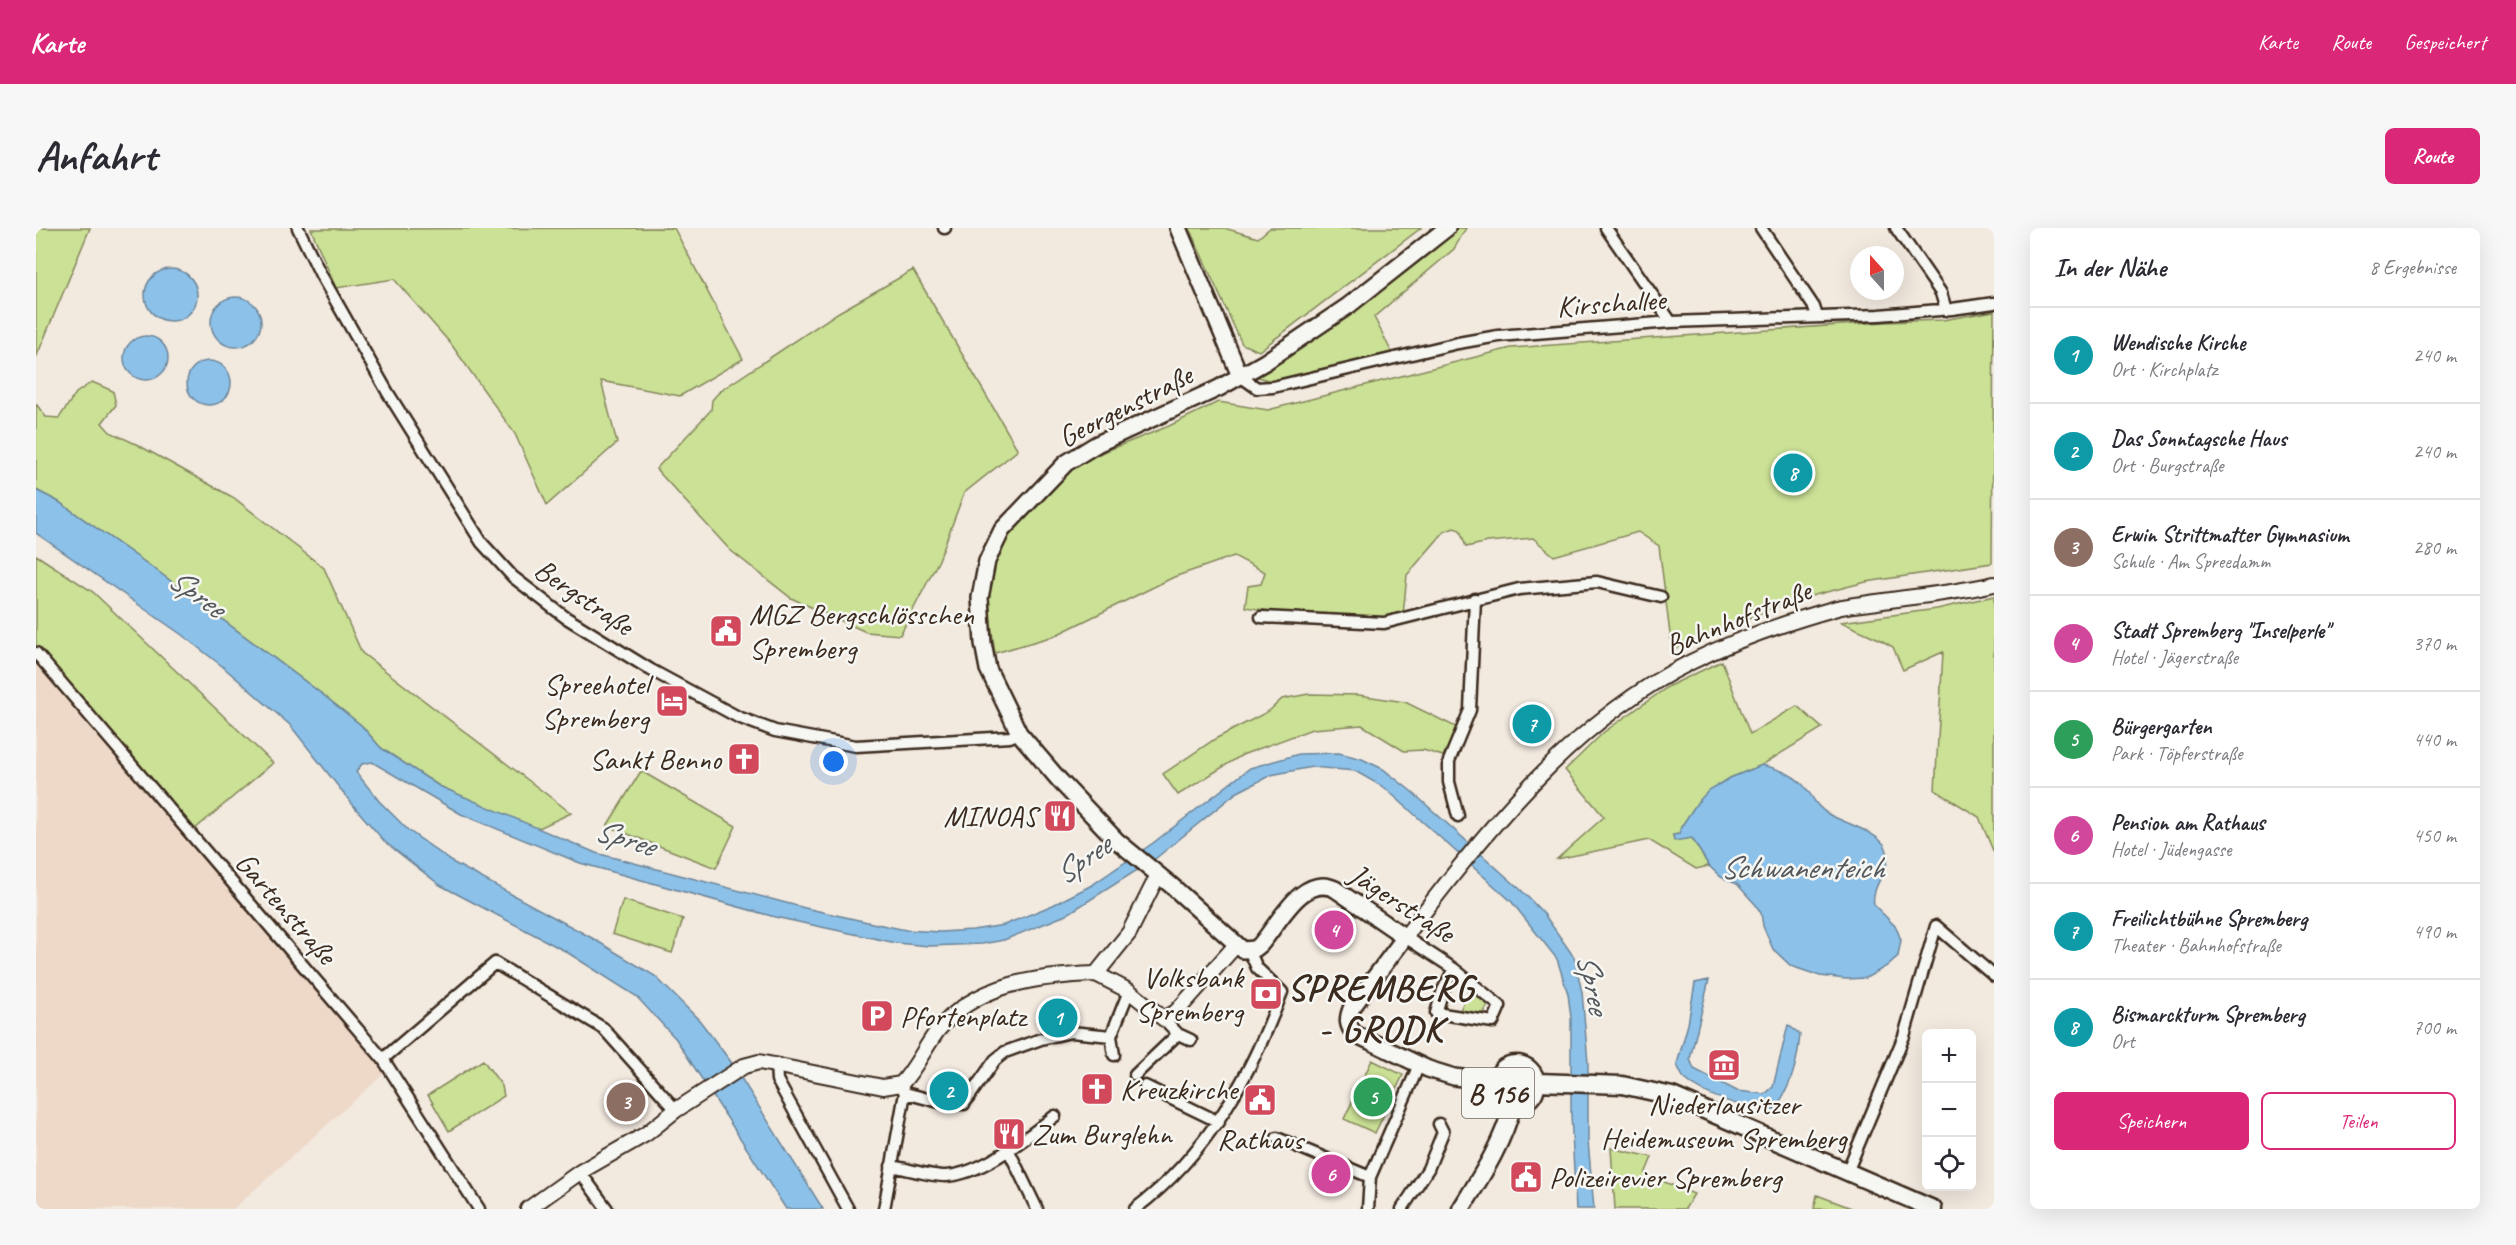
<!DOCTYPE html>
<html lang="de">
<meta charset="utf-8">
<style>
:root{--surface:#fff;--page:#f7f7f7;--text:#2b2b33;--muted:#7c7c81;--line:#e1e1e2;--accent:#db2777}
body{margin:0;font-family:Caveat,sans-serif;background:var(--page);color:var(--text)}
.controls{position:absolute;right:18px;bottom:18px;display:grid;overflow:hidden;border-radius:9px;box-shadow:0 6px 24px #0002}
.controls button{width:54px;height:54px;display:grid;place-items:center;padding:0;border:0;border-bottom:2px solid var(--line);background:var(--surface);color:var(--text);font:30px sans-serif}
.compass{position:absolute;left:1814px;top:18px;width:54px;height:54px;border-radius:50%;background:var(--surface);box-shadow:0 6px 24px #0002;rotate:339deg}
.you{position:absolute;left:798px;top:534px;width:21px;height:21px;margin:-15px;border:4px solid #fff;border-radius:50%;background:#1a73e8;box-shadow:0 0 0 9px #1a73e833}
.badge{display:grid;place-items:center;width:39px;height:39px;border-radius:50%;background:var(--accent);color:#fff;font-size:20px;font-weight:700}
.pin{position:absolute;translate:-50% -50%;border:3px solid #fff;box-shadow:0 2px 6px #0006}
.list{margin:0;padding:0;list-style:none}
h2{display:flex;justify-content:space-between;align-items:center;height:78px;margin:0;padding:0 24px;font-size:26px}
h2 small{font-size:20px;font-weight:400;color:var(--muted)}
.list li{display:grid;grid-template-columns:39px 1fr auto;gap:18px;align-items:center;box-sizing:border-box;height:96px;padding:0 24px;border-top:2px solid var(--line)}
.list b{display:block;font-size:22px;white-space:nowrap}
.list p{margin:0;font-size:20px;white-space:nowrap;color:var(--muted)}
.list em{font-size:20px;font-style:normal;color:var(--muted)}
.actions{display:flex;gap:12px;padding:18px 24px}
.actions a{flex:1;padding:14px 0;border:2px solid var(--accent);border-radius:9px;text-align:center;font-size:21px;color:var(--accent)}
.actions .main{background:var(--accent);color:#fff}
.icon{flex:none;width:33px;height:33px;fill:none;stroke:currentColor;stroke-width:2;stroke-linecap:round;stroke-linejoin:round}
.map{position:relative;flex:none;width:1958px;height:981px;overflow:hidden;border-radius:9px}
header{display:flex;align-items:center;gap:36px;box-sizing:border-box;height:84px;padding:0 30px;background:var(--accent);color:#fff}
header strong{font-size:28px}
nav{display:flex;gap:33px;margin-inline-start:auto;font-size:21px}
.intro{display:flex;align-items:center;justify-content:space-between;box-sizing:border-box;height:144px;padding:0 36px}
h1{margin:0;font-size:42px}
.button{padding:15px 27px;border-radius:9px;background:var(--accent);color:#fff;font-size:21px;font-weight:700}
main{display:flex;gap:36px;padding:0 36px}
aside{flex:1;background:var(--surface);border-radius:9px;box-shadow:0 6px 24px #0002}
.map>svg:first-child{display:block}
.built{fill:#eed9c9}
.green{fill:#cbe196;stroke:#83865a;stroke-width:1.5}
.water{fill:#8cc1e9;stroke:#6c8598;stroke-width:1.5}
.lines{fill:none;stroke-linecap:round;stroke-linejoin:round}
.minor-casing{stroke:#3b2a1e;stroke-width:15}
.tertiary-casing{stroke:#3b2a1e;stroke-width:18}
.secondary-casing{stroke:#3b2a1e;stroke-width:20}
.primary-casing{stroke:#3b2a1e;stroke-width:21}
.minor{stroke:#f6f6f2;stroke-width:10}
.tertiary{stroke:#f6f6f2;stroke-width:14}
.secondary{stroke:#f6f6f2;stroke-width:15}
.primary{stroke:#f6f6f2;stroke-width:16}
.labels{text-anchor:middle;stroke-width:5;stroke-linejoin:round;paint-order:stroke}
.shield{fill:#f6f6f2;stroke:#73675e;stroke-width:1.5}
.shield-label{font-size:28px;font-weight:bold;fill:#3b2a1e}
.street-label{font-size:30px;fill:#3b2a1e;stroke:#f6f6f2}
.poi-label{font-size:30px;fill:#3b2a1e;stroke:#f6f6f2;text-anchor:start}
.water-label{font-size:32px;font-style:italic;fill:#53575b;stroke:#f6f6f2}
.district-label{font-size:36px;font-weight:bold;letter-spacing:1.5px;fill:#3b2a1e;stroke:#f6f6f2}
</style>
<header>
<strong>Karte</strong>
<nav><a>Karte</a><a>Route</a><a>Gespeichert</a></nav>
</header>
<div class="intro"><h1>Anfahrt</h1><a class="button">Route</a></div>
<main>
<div class="map">
<svg width="1958" height="981" viewBox="0 0 1958 981">
<rect width="100%" height="100%" fill="#f2e9df"/>
<filter id="ink" filterUnits="userSpaceOnUse"><feTurbulence type="fractalNoise" baseFrequency=".0167" numOctaves="2"/><feDisplacementMap in="SourceGraphic" scale="12" xChannelSelector="R" yChannelSelector="G"/><feConvolveMatrix kernelMatrix="1 2 1 2 8 2 1 2 1" color-interpolation-filters="sRGB"/></filter>
<g filter="url(#ink)">
<path class="built" d="M0 435 350 844 197 981H0Z"/>
<path class="green" d="M0 0H54L0 130Z
M638 0 707 131 644 168 565 153 581 215 511 277 479 206 415 116 358 51 300 60 275 1Z
M1153 0H1188L1222 10 1234 0H1385L1223 123 1206 116Z
M1420 0H1430L1418 21 1338 89 1356 125 1235 153 1222 149 1399 21Z
M877 42 982 222 928 265 903 332 864 407 830 404 755 370 694 322 620 241 675 182 676 172 684 163 803 84Z
M1958 83 1956 335 1830 354 1751 374 1636 422 1623 318 1602 304 1518 328 1497 310 1452 314 1430 319 1424 302 1418 300 1408 304 1371 347 1367 387 1347 393 1238 387 1234 383 1209 379 1212 358 1225 356 1229 344 1198 328 1138 349 1018 408 959 425 952 375 960 331 969 306 1021 250 1045 233 1133 198 1182 174 1232 182 1475 120 1848 94 1907 92Z
M56 154 77 163 80 177 66 195 74 204 102 217 198 270 288 340 326 425 535 585 501 601 403 558 345 520 325 497 286 466 120 342 23 274 0 262V176L10 189 23 190 40 165Z
M0 327 57 364 237 535 159 601 0 417Z
M1958 368V625L1943 589 1899 562 1907 424 1867 442 1857 419 1843 411 1805 394 1901 381Z
M1686 433 1714 506 1761 478 1786 500 1726 537 1694 550 1661 575 1645 599 1643 606 1637 607 1638 612 1656 610 1673 638 1660 641 1613 612 1521 631 1568 589 1529 542 1568 504 1633 458Z
M1273 466 1323 467 1369 474 1422 500 1407 528 1387 522 1368 523 1326 497 1276 501 1206 527 1142 567 1127 546 1179 511 1233 483 1246 471Z
M605 543 700 598 680 640 571 598Z
M587 672 647 691 636 725 576 706Z
M1433 763 1452 777 1446 788 1424 782Z
M447 832 466 858 468 868 413 903 392 867Z
M1336 832 1367 847 1339 905 1308 891Z
M1575 920 1616 929 1609 946 1658 966 1649 981H1579Z
M1781 967 1818 981H1778Z"/>
<path class="water" d="M109 67a26 26 0 1 1 52 0a26 26 0 1 1-52 0Z
M175 94a25 25 0 1 1 50 0a25 25 0 1 1-50 0Z
M88 130a22 22 0 1 1 44 0a22 22 0 1 1-44 0Z
M151 155a22 22 0 1 1 44 0a22 22 0 1 1-44 0Z
M0 262 23 274 120 342 286 466 325 497 345 520 403 558 560 625 769 680 836 695 870 702 904 704 937 702 968 697 1017 677 1056 657 1117 615 1214 540 1263 526 1303 525 1326 531 1347 541 1375 563 1485 662 1508 686 1538 729 1546 764 1552 835V913L1558 981H1540L1535 886V790L1532 766 1521 731 1475 673 1349 560 1319 543 1276 539 1235 547 1200 565 1119 631 1030 687 968 712 946 716 893 718 860 715 739 689 544 635 425 586 336 534 326 536 320 544 343 573 372 602 418 635 556 710 619 748 664 793 695 834 787 981H750L640 811 600 768 529 723 404 657 349 614 316 576 254 497 186 438 146 407 0 305Z
M1726 537C1739 540 1753 544 1764 554 1777 565 1777 578 1794 587 1809 595 1844 605 1850 620 1858 640 1834 656 1838 677L1860 699 1865 712 1862 728 1851 738 1830 750 1810 751 1784 748 1755 738 1737 721 1727 698 1725 685 1720 677 1701 656 1685 649 1673 638 1656 610 1638 613 1637 607 1643 606 1645 599 1661 575 1673 562 1694 550Z
M1673 752 1654 831 1658 841 1701 863 1729 866 1737 859 1752 797 1764 806C1762 833 1755 860 1738 882 1713 882 1670 869 1650 852 1645 848 1643 841 1641 836L1652 796 1659 755Z"/>
<g class="lines">
<g class="minor-casing">
<path id="minor" d="M262 0 285 47 352 165 446 315 477 349 529 389 615 442 702 489 739 503 820 518 974 509 983 505
M908 0H909
M1570 0 1635 94
M1725 0 1778 79 1781 88
M1860 0 1905 65 1910 82
M1204 148 1221 160 1237 159 1422 115 1462 108 1635 94 1843 87 1916 81 1958 75
M1225 389 1348 395 1483 361 1561 354 1625 369
M0 425 347 831 443 981
M1422 588 1413 554V533L1434 482 1439 371
M1369 709 1418 741 1464 778 1457 794 1400 785 1407 762 1418 741
M1128 791 1142 806 1155 812
M1078 827 1075 808 1093 763
M347 831 459 735 567 800 640 882
M740 837 741 852 812 981
M1099 847 1142 806
M1109 858 1183 894
M869 865 907 875 928 876 959 832 969 824 1005 811 1035 804 1075 808
M1241 910 1334 949
M973 923 1001 981
M855 938C873 941 893 948 910 948 947 946 991 909 1019 888
M544 944 571 981
M1811 944 1868 808 1900 698 1958 748
M848 981 869 865 866 859
M1099 981C1172 926 1215 847 1246 764L1221 740 1213 722
M1332 981 1334 949 1383 837
M1366 981 1392 941 1407 904 1403 896"/>
</g>
<g class="tertiary-casing">
<path id="tertiary" d="M1369 709C1449 604 1535 494 1655 434 1701 411 1751 394 1801 380 1814 377 1828 376 1841 374 1880 368 1920 365 1958 356
M1060 746 1093 763 1128 791 1140 784 1200 717
M492 981 544 944 610 906 640 882 708 838 723 834 847 859 865 856C880 840 889 819 902 802 941 755 1003 748 1060 746L1093 705 1122 647"/>
</g>
<g class="secondary-casing">
<path id="secondary" d="M1142 0 1204 148
M1411 0 1312 78 1229 134 1183 160 1061 216 1030 235 966 302 951 333 944 370 947 415 952 441 983 505 1024 553 1080 612 1136 658 1207 722 1219 721 1224 717C1242 697 1266 645 1299 661L1369 709 1315 781C1311 791 1311 798 1319 806L1392 841 1418 849 1460 854"/>
</g>
<g class="primary-casing">
<path id="primary" d="M1460 856a20 20 0 1 1 40 0a20 20 0 1 1-40 0Z
M1501 854 1586 857 1636 868 1897 981
M1425 981C1446 947 1467 915 1477 876"/>
</g>
<use href="#minor" class="minor"/>
<use href="#tertiary" class="tertiary"/>
<use href="#secondary" class="secondary"/>
<use href="#primary" class="primary"/>
</g>
</g>
<defs>
<g id="civic-square" transform="scale(1.725)"><rect x="-9" y="-9" width="18" height="18" rx="4" fill="#d1495b" stroke="#f6f6f2"/><path d="M-.6-6.5H3V-4.5H.6V-3L4-1V1h2V6H-6V1h2V-1L-.6-3ZM-1.2 2.5V6h2.4V2.5Z" fill="#fff"/></g>
<g id="hotel-square" transform="scale(1.725)"><rect x="-9" y="-9" width="18" height="18" rx="4" fill="#d1495b" stroke="#f6f6f2"/><path d="M-6-4.5h1.5V1H6V5H4.5V3h-9V5H-6ZM-4 0a1.8 1.8 0 1 1 3.6 0ZM.5 0V-2.5h3Q6-2.5 6 0Z" fill="#fff"/></g>
<g id="church-square" transform="scale(1.725)"><rect x="-9" y="-9" width="18" height="18" rx="4" fill="#d1495b" stroke="#f6f6f2"/><path d="M-1.2-6h2.4v3.5h3.3v2.4h-3.3V6h-2.4V-.1h-3.3v-2.4h3.3Z" fill="#fff"/></g>
<g id="restaurant-square" transform="scale(1.725)"><rect x="-9" y="-9" width="18" height="18" rx="4" fill="#d1495b" stroke="#f6f6f2"/><path d="M-5-6h1v4h1v-4h1v4h1v-4h1v5L-1.5 .5V6h-2V.5L-5-1ZM5-6V6H3V1.5H1.5Q1.5-4 5-6Z" fill="#fff"/></g>
<g id="bank-square" transform="scale(1.725)"><rect x="-9" y="-9" width="18" height="18" rx="4" fill="#d1495b" stroke="#f6f6f2"/><path d="M-6-4H6V4H-6ZM0-2.3a2.3 2.3 0 1 0 0 4.6a2.3 2.3 0 1 0 0-4.6Z" fill="#fff"/></g>
<g id="parking-square" transform="scale(1.725)"><rect x="-9" y="-9" width="18" height="18" rx="4" fill="#d1495b" stroke="#f6f6f2"/><path d="M-3.5-5.5H1a3.5 3.5 0 0 1 0 7H-1V5.5H-3.5ZM-1-3.4V-.6H.8a1.4 1.4 0 0 0 0-2.8Z" fill="#fff"/></g>
<g id="museum-square" transform="scale(1.725)"><rect x="-9" y="-9" width="18" height="18" rx="4" fill="#d1495b" stroke="#f6f6f2"/><path d="M0-6L6-3V-2H-6V-3ZM-5-1h2V3h-2ZM-1-1h2V3h-2ZM3-1h2V3H3ZM-6 4H6V6H-6Z" fill="#fff"/></g>
</defs>
<g fill-rule="evenodd">
<use href="#civic-square" x="690" y="403"/>
<use href="#hotel-square" x="636" y="473"/>
<use href="#church-square" x="708" y="531"/>
<use href="#restaurant-square" x="1024" y="588"/>
<use href="#bank-square" x="1230" y="766"/>
<use href="#parking-square" x="841" y="788"/>
<use href="#museum-square" x="1688" y="837"/>
<use href="#church-square" x="1061" y="861"/>
<use href="#civic-square" x="1224" y="872"/>
<use href="#restaurant-square" x="973" y="906"/>
<use href="#civic-square" x="1490" y="949"/>
</g>
<g class="labels">
<rect class="shield" x="1426" y="840" width="72" height="50" rx="4.5"/>
<g class="shield-label">
<text x="1462" y="875">B 156</text>
</g>
<g class="street-label">
<text transform="translate(1575 75) rotate(-4)" y="10">Kirschallee</text>
<text transform="translate(1089 178) rotate(-27)" y="10">Georgenstraße</text>
<text transform="translate(548 369) rotate(34)" y="10">Bergstraße</text>
<text transform="translate(1702 390) rotate(-22)" y="10">Bahnhofstraße</text>
<text transform="translate(1366 675) rotate(33)" y="10">Jägerstraße</text>
<text transform="translate(250 680) rotate(49)" y="10">Gartenstraße</text>
</g>
<g class="poi-label">
<text x="713" y="396">MGZ Bergschlösschen<tspan x="713" dy="34">Spremberg</tspan></text>
<text x="613" y="466" text-anchor="end">Spreehotel<tspan x="613" dy="34">Spremberg</tspan></text>
<text x="685" y="541" text-anchor="end">Sankt Benno</text>
<text x="1001" y="598" text-anchor="end">MINOAS</text>
<text x="1207" y="759" text-anchor="end">Volksbank<tspan x="1207" dy="34">Spremberg</tspan></text>
<text x="864" y="798">Pfortenplatz</text>
<text x="1084" y="871">Kreuzkirche</text>
<text x="1688" y="886" text-anchor="middle">Niederlausitzer<tspan x="1688" dy="34">Heidemuseum Spremberg</tspan></text>
<text x="996" y="916">Zum Burglehn</text>
<text x="1224" y="921" text-anchor="middle">Rathaus</text>
<text x="1513" y="959">Polizeirevier Spremberg</text>
</g>
<g class="water-label">
<text transform="translate(161 364) rotate(36)" y="11">Spree</text>
<text transform="translate(589 609) rotate(17)" y="11">Spree</text>
<text transform="translate(1046 631) rotate(-35)" y="11">Spree</text>
<text x="1766" y="650">Schwanenteich</text>
<text transform="translate(1558 755) rotate(78)" y="11">Spree</text>
</g>
<g class="district-label">
<text x="1345" y="772">SPREMBERG<tspan x="1345" dy="41">- GRODK</tspan></text>
</g>
</g>
</svg>
<div class="controls">
<button>+</button>
<button>−</button>
<button><svg class="icon" aria-label="locate" viewBox="0 0 24 24"><circle cx="12" cy="12" r="6"/><path d="M12 2v4M12 18v4M2 12h4M18 12h4"/></svg></button>
</div>
<svg class="compass" viewBox="-18 -18 36 36"><path d="M0-13l5 13h-10z" fill="#e53935"/><path d="M0 13l5-13h-10z" fill="#7c7c81"/></svg>
<div class="you"></div>
<div class="pin badge" style="left:1022px;top:790px;background:#0f9aa8">1</div>
<div class="pin badge" style="left:913px;top:863px;background:#0f9aa8">2</div>
<div class="pin badge" style="left:590px;top:874px;background:#8d6e63">3</div>
<div class="pin badge" style="left:1298px;top:702px;background:#d1479c">4</div>
<div class="pin badge" style="left:1337px;top:869px;background:#2e9e5b">5</div>
<div class="pin badge" style="left:1295px;top:946px;background:#d1479c">6</div>
<div class="pin badge" style="left:1496px;top:496px;background:#0f9aa8">7</div>
<div class="pin badge" style="left:1757px;top:245px;background:#0f9aa8">8</div>
</div>
<aside>
<h2>In der Nähe<small>8 Ergebnisse</small></h2>
<ul class="list">
<li><span class="badge" style="background:#0f9aa8">1</span><div><b>Wendische Kirche</b><p>Ort · Kirchplatz</p></div><em>240 m</em></li>
<li><span class="badge" style="background:#0f9aa8">2</span><div><b>Das Sonntagsche Haus</b><p>Ort · Burgstraße</p></div><em>240 m</em></li>
<li><span class="badge" style="background:#8d6e63">3</span><div><b>Erwin Strittmatter Gymnasium</b><p>Schule · Am Spreedamm</p></div><em>280 m</em></li>
<li><span class="badge" style="background:#d1479c">4</span><div><b>Stadt Spremberg &quot;Inselperle&quot;</b><p>Hotel · Jägerstraße</p></div><em>370 m</em></li>
<li><span class="badge" style="background:#2e9e5b">5</span><div><b>Bürgergarten</b><p>Park · Töpferstraße</p></div><em>440 m</em></li>
<li><span class="badge" style="background:#d1479c">6</span><div><b>Pension am Rathaus</b><p>Hotel · Jüdengasse</p></div><em>450 m</em></li>
<li><span class="badge" style="background:#0f9aa8">7</span><div><b>Freilichtbühne Spremberg</b><p>Theater · Bahnhofstraße</p></div><em>490 m</em></li>
<li><span class="badge" style="background:#0f9aa8">8</span><div><b>Bismarckturm Spremberg</b><p>Ort</p></div><em>700 m</em></li>
</ul>
<div class="actions"><a class="main">Speichern</a><a>Teilen</a></div>
</aside>
</main>
